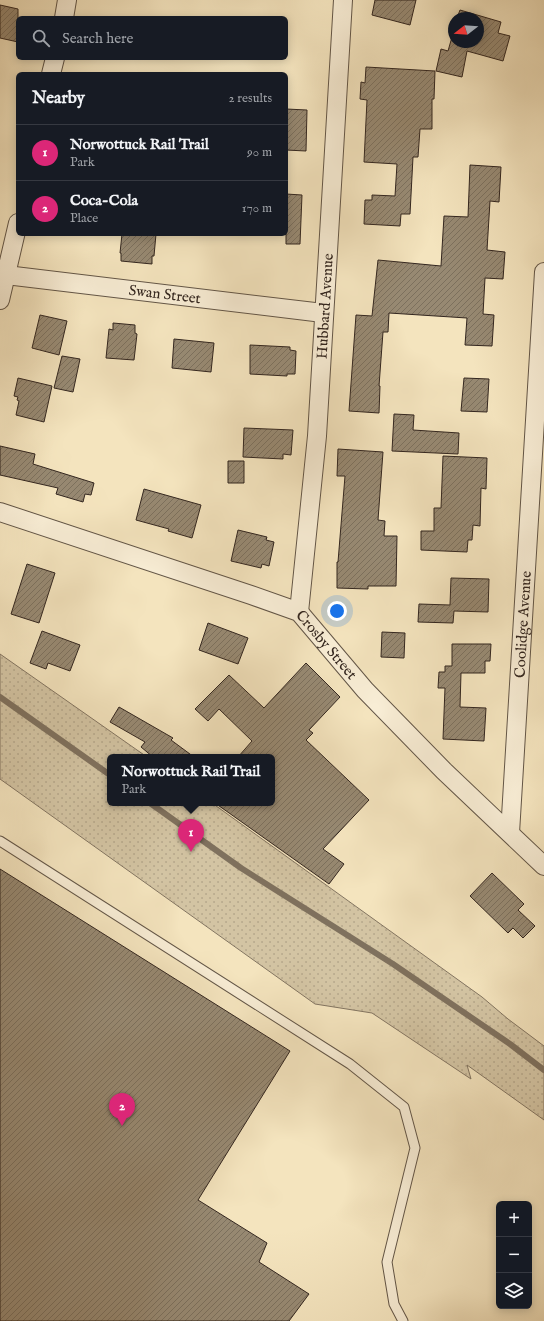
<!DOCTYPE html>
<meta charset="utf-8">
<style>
:root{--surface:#171b24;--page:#20242c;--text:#f1f3f6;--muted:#9ea1a6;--line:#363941;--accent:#db2777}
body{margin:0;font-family:"IM FELL English",serif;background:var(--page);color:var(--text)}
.controls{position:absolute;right:12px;bottom:12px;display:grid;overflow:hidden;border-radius:6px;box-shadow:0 2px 10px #0003}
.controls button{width:36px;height:36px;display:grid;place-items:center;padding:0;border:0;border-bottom:1px solid var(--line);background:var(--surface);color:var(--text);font:20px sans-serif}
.compass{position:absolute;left:448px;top:12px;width:36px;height:36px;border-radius:50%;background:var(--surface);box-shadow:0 2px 10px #0003;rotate:253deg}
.you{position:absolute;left:337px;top:611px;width:14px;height:14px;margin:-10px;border:3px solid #fff;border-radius:50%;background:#1a73e8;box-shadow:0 0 0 6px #1a73e833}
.badge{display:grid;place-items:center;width:26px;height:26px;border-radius:50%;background:var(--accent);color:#fff;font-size:13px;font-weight:700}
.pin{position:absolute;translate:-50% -33px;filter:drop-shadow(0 1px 2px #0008)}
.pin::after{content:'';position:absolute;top:21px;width:14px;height:12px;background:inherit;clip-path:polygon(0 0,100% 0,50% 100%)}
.popup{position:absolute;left:107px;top:754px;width:168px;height:52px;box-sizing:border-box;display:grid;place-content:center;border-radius:6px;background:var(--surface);filter:drop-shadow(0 1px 3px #0005);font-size:13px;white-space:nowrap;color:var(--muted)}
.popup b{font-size:15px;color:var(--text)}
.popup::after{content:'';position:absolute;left:50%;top:100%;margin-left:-8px;border:8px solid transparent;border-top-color:var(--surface)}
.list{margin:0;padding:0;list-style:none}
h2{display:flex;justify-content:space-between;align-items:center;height:52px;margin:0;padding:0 16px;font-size:17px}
h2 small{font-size:13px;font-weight:400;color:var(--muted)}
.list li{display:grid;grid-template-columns:26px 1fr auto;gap:12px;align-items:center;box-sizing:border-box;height:56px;padding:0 16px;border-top:1px solid var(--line)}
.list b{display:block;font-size:15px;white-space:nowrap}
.list p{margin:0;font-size:13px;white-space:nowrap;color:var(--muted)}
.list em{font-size:13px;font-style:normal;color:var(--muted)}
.icon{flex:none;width:22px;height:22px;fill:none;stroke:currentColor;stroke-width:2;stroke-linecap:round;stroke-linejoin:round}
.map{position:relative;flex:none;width:544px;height:1321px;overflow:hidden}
.search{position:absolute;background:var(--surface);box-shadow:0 2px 10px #0003;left:16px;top:16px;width:272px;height:44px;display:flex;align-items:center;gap:10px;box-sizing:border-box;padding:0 14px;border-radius:6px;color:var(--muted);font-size:15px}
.panel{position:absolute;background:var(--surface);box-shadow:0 2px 10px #0003;left:16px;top:72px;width:272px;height:164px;border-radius:6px}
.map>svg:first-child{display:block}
.grass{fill:url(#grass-dots);stroke:#837561}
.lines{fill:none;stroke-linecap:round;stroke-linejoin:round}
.stream{stroke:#7f715e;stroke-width:6}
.building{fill:url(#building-hatch);stroke:#33261f}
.lane-casing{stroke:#635647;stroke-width:11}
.street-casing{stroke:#635647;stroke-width:20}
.lane{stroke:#f8edd5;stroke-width:9}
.street{stroke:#f8edd5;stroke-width:18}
.labels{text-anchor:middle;stroke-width:3;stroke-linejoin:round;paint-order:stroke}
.street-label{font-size:15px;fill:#33261f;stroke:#f8edd5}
</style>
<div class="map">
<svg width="544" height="1321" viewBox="0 0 544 1321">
<defs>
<pattern id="grass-dots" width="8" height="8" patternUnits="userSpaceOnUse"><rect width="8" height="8" fill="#d3c4a3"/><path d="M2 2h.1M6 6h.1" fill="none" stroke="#b6a88c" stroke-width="1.8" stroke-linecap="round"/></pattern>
<pattern id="building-hatch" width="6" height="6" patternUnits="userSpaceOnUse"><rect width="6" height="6" fill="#978972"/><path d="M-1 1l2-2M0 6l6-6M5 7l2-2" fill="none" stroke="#7c705d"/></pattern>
</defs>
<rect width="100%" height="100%" fill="#f4e4be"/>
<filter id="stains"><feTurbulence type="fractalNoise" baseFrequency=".005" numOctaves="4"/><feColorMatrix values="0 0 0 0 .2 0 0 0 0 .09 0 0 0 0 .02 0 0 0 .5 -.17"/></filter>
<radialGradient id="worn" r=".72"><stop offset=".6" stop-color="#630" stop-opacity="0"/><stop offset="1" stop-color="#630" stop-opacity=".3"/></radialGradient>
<path class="grass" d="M0 654 147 757H110V803H212L482 997 508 1019 544 1046V1120L467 1065 471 1079 372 1013 315 1004 0 779Z"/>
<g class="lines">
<path class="stream" d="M0 697 110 775
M150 803 241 868 393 964 510 1044 544 1070"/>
</g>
<path class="building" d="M375 0H416L410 25 372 15Z
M0 5 18 9V42L0 38Z
M460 10 501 22 498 33 510 36 503 61 467 51 462 77 436 71 441 49 448 51 454 30V42H478V18H457Z
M366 67 435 71 434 99H432V129H420L418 157H413L410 214H401L400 226 364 224 365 200H372V195L395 196 397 164 364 162 367 100 360 99 361 82 365 83Z
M286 109 307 110 306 151 286 150Z
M470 165 501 167 499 202 490 201 487 250 505 252 503 279 485 278 483 314 494 315 492 346 465 345 467 318 389 313 388 332H383L379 386H380L379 413 349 411 356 315 372 316 378 260 441 266 444 216 468 217Z
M286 194 302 195 300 244H286Z
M122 234H156L154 256H152V264L121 261V253H120Z
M40 315 67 321 59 355 32 348Z
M113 323 135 325V333L137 334 134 360 106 358 109 329 113 330Z
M174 339 214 343 211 372 172 368Z
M250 345 290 347V350L296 351 295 374H287V376L250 374Z
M62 356 80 359 73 392 54 388Z
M18 378 52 386 44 422 16 415 19 401 17 400 18 397 14 396Z
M464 378 489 379 487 412 461 411Z
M394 414 414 415 413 430 459 433 458 454 392 451Z
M244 428 293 430 291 455 283 454V459L243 457Z
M0 446 35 454 33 464 94 483 91 495 85 494 83 502 56 494 58 488 0 475Z
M338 449 383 452 378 520 385 521 384 536H397L396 586H368V589L337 588V562H338L345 476H337Z
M443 456 487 458 486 489 481 488 480 526 473 525 472 540H468L467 552 421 550V531H434V508H441Z
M228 461H244V483H228Z
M144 489 201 505 192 538 168 531 169 529 136 520Z
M238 530 267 537 266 540 274 542 269 566 262 564 261 568 231 561Z
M27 564 55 573 39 623 11 614Z
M451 578 489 579 488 612 454 611 453 623 418 622 419 604 450 605Z
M208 623 248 638 238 664 199 650Z
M42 631 80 645 70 671 48 663 46 669 30 663Z
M382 632 405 633 404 658 381 657Z
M452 644H491L490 661H485V673H461L460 707 486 708 484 741 443 739 445 688H438L439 672H445V666H452Z
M306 663 340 697 309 730 313 733 306 740 369 800 323 849 344 864 329 884 215 803H272V757H238L252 741 219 709 208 721 195 709 229 675 264 708Z
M119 707 173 738 171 740 194 757H153L141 747 145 742 110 722Z
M0 869 290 1051 198 1200 267 1243 259 1262 309 1294 289 1321H0Z
M492 873 524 904 518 910 535 926 523 938 513 928 508 933 470 896Z"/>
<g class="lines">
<g class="lane-casing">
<path id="lane" d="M0 841 350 1064 404 1107 415 1148 387 1262 394 1304 403 1321"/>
</g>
<g class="street-casing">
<g id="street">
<path d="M64 18 67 0"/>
<path d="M51 74 55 58"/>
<path id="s1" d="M6 275 323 313"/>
<path d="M0 300 18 223"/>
<path id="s2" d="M0 512 251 595 299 612 365 690 444 771 544 866"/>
<path id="s3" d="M299 612 317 436 343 0"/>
<path id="s4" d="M510 833 544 272"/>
</g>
</g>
<use href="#lane" class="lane"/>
<use href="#street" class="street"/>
</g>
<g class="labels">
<g class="street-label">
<text dy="5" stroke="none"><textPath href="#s1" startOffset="160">Swan Street</textPath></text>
<text dy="5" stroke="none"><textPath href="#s3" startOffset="307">Hubbard Avenue</textPath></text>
<text dy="5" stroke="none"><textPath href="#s4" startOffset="209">Coolidge Avenue</textPath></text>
<text dy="5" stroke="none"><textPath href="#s2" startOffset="358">Crosby Street</textPath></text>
</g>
</g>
<rect width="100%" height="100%" filter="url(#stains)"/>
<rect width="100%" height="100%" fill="url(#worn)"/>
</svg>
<div class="controls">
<button>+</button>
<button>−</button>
<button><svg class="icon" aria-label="layers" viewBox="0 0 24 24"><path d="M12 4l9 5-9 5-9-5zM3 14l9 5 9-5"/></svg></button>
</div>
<svg class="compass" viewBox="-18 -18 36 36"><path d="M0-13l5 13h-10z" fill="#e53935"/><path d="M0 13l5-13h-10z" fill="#9ea1a6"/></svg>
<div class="you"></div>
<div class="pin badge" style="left:191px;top:852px">1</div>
<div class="popup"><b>Norwottuck Rail Trail</b>Park</div>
<div class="pin badge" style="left:122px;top:1126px">2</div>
<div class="search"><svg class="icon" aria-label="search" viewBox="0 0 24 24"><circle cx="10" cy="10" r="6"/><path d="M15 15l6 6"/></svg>Search here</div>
<section class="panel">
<h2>Nearby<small>2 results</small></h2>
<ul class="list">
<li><span class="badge">1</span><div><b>Norwottuck Rail Trail</b><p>Park</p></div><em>90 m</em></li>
<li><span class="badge">2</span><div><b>Coca-Cola</b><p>Place</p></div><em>170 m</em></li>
</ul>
</section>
</div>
